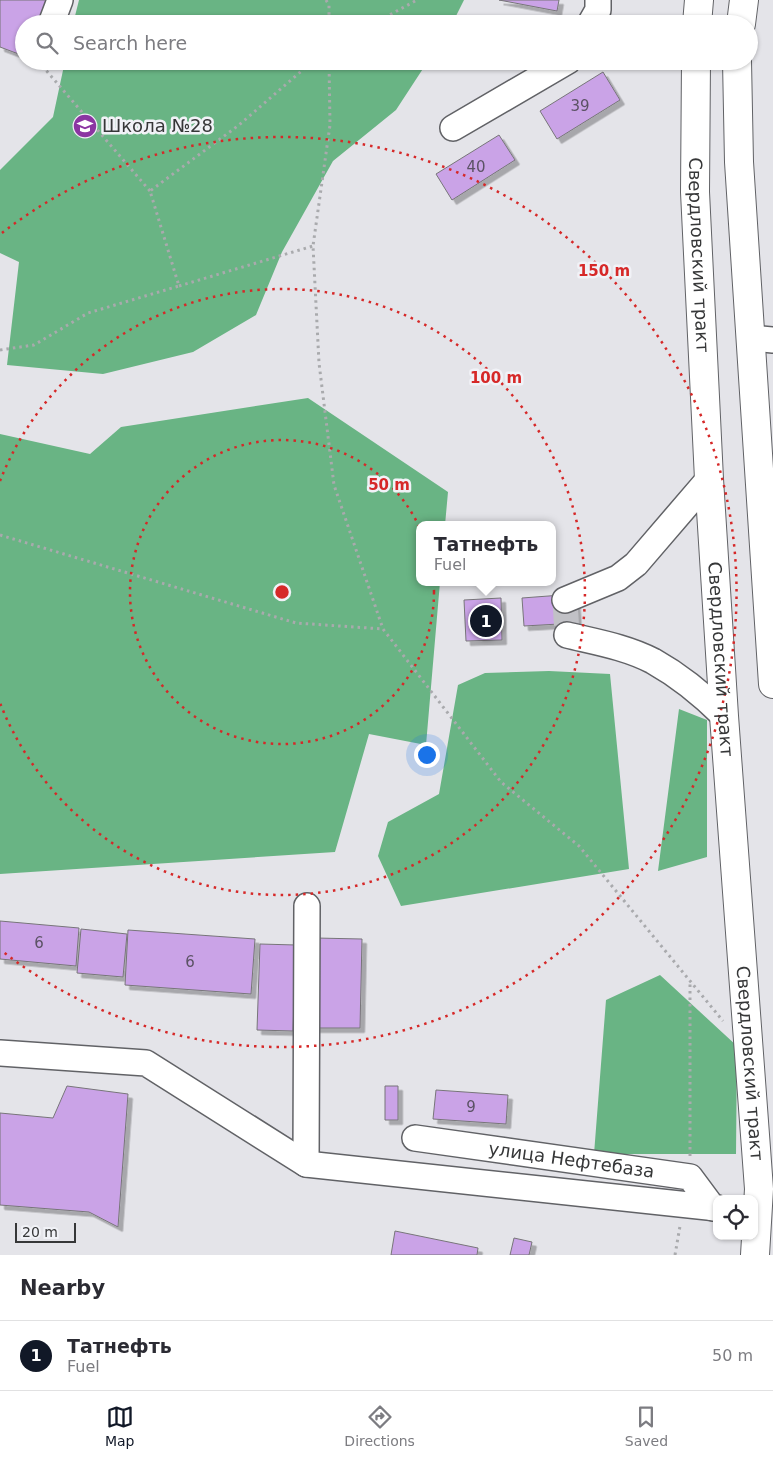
<!DOCTYPE html>
<meta charset="utf-8">
<style>
:root{--surface:#fff;--page:#f2f2f3;--text:#2b2b33;--muted:#7c7c81;--line:#e1e1e2;--accent:#111827}
body{margin:0;font-family:"DejaVu Sans",sans-serif;background:var(--page);color:var(--text)}
.controls{position:absolute;right:15px;bottom:15px;display:grid;overflow:hidden;border-radius:10px;box-shadow:0 1px 4px #0004}
.controls button{width:45px;height:45px;display:grid;place-items:center;padding:0;border:0;border-bottom:1px solid var(--line);background:var(--surface);color:var(--text);font:25px sans-serif}
.scale{position:absolute;left:15px;bottom:12px;width:61px;box-sizing:border-box;padding-left:5px;border:2px solid #363738;border-top:0;font-size:14px;line-height:18px;white-space:nowrap;color:#363738;-webkit-text-stroke:4px #f1f2f7;paint-order:stroke}
.you{position:absolute;left:426px;top:754px;width:18px;height:18px;margin:-12px;border:4px solid #fff;border-radius:50%;background:#1a73e8;box-shadow:0 0 0 8px #1a73e833}
.badge{display:grid;place-items:center;width:32px;height:32px;border-radius:50%;background:var(--accent);color:#fff;font-size:16px;font-weight:700}
.pin{position:absolute;translate:-50% -50%;border:2px solid #fff;box-shadow:0 1px 5px #0006}
.popup{position:absolute;left:416px;top:521px;width:140px;height:65px;box-sizing:border-box;display:grid;place-content:center;border-radius:10px;background:var(--surface);filter:drop-shadow(0 1px 4px #0005);font-size:16px;white-space:nowrap;color:var(--muted)}
.popup b{font-size:19px;color:var(--text)}
.popup::after{content:'';position:absolute;left:50%;top:100%;margin-left:-10px;border:10px solid transparent;border-top-color:var(--surface)}
.list{margin:0;padding:0;list-style:none}
h2{display:flex;justify-content:space-between;align-items:center;height:65px;margin:0;padding:0 20px;font-size:21px}
h2 small{font-size:16px;font-weight:400;color:var(--muted)}
.list li{display:grid;grid-template-columns:32px 1fr auto;gap:15px;align-items:center;box-sizing:border-box;height:70px;padding:0 20px;border-top:1px solid var(--line)}
.list b{display:block;font-size:19px;white-space:nowrap}
.list p{margin:0;font-size:16px;white-space:nowrap;color:var(--muted)}
.list em{font-size:16px;font-style:normal;color:var(--muted)}
.icon{flex:none;width:28px;height:28px;fill:none;stroke:currentColor;stroke-width:2;stroke-linecap:round;stroke-linejoin:round}
.map{position:relative;flex:none;width:773px;height:1255px;overflow:hidden}
.search{position:absolute;background:var(--surface);box-shadow:0 1px 4px #0004;left:15px;right:15px;top:15px;height:55px;display:flex;align-items:center;gap:12px;box-sizing:border-box;padding:0 18px;border-radius:28px;color:var(--muted);font-size:19px}
.sheet{height:135px;background:var(--surface)}
nav{display:flex;justify-content:space-around;align-items:center;box-sizing:border-box;height:70px;border-top:1px solid var(--line);background:var(--surface);font-size:14px;color:var(--muted)}
nav a{display:grid;justify-items:center;gap:2px}
nav .on{color:var(--accent)}
.map>svg:first-child{display:block}
.forest{fill:#69b484}
.building{fill:#caa3e7;stroke:#777579;filter:url(#shadow)}
.lines{fill:none;stroke-linecap:round;stroke-linejoin:round}
.minor-tunnel{stroke:#c1c1c6;stroke-width:25;stroke-dasharray:25 12;stroke-linecap:butt}
.minor-casing{stroke:#616266;stroke-width:28}
.major-casing{stroke:#616266;stroke-width:30}
.path{stroke:#a9aaad;stroke-width:3;stroke-dasharray:2.5 4;stroke-linecap:butt}
.minor{stroke:#fff;stroke-width:25}
.major{stroke:#fff;stroke-width:28}
.ring{fill:none;stroke:#d62828;stroke-width:2.5;stroke-dasharray:2.5 5}
.labels{text-anchor:middle;stroke-width:5;stroke-linejoin:round;paint-order:stroke}
.number-label{font-size:15px;fill:#5b5264}
.poi-label{font-size:18px;fill:#363738;stroke:#f1f2f7;text-anchor:start}
.street-label{font-size:18px;fill:#363738;stroke:#f1f2f7}
.centre{fill:#d62828;stroke:#f1f2f7;stroke-width:2.5}
.ring-label{font-size:15px;text-anchor:middle;font-weight:bold;fill:#d62828;stroke:#f1f2f7;stroke-width:5;stroke-linejoin:round;paint-order:stroke}
</style>
<div class="map">
<svg width="773" height="1255" viewBox="0 0 773 1255">
<defs>
<filter id="shadow"><feDropShadow dx="4.5" dy="4.5" stdDeviation="0" flood-color="#0004"/></filter>
</defs>
<rect width="100%" height="100%" fill="#e4e4e9"/>
<path class="forest" d="M79 0H464L452 24H73Z
M65 61H428L396 110 333 161 282 252 256 315 193 352 103 374 7 365 19 262 0 253V170L53 117Z
M308 398 448 492 445 525H420V582H440L426 745 369 734 335 852 0 874V434L90 454 121 427Z
M549 671 610 674 629 869 401 906 378 856 388 822 439 794 458 685 485 673Z
M679 709 707 720V857L658 871Z
M660 975 737 1046 736 1154H594L606 1000Z"/>
<path class="building" d="M0 0H47L37 24H24V56L0 47Z
M499 0H559L557 11Z
M603 72 620 100 557 139 540 111Z
M499 135 515 160 452 200 436 174Z
M575 594 577 623 524 626 522 598Z
M501 598 502 640 466 641 464 600Z
M0 921 79 928 76 966 0 959Z
M81 929 127 934 123 977 77 973Z
M128 930 255 939 251 994 125 985Z
M316 938 362 939 360 1028H314Z
M260 944 296 945 293 1031 257 1030Z
M67 1086 128 1094 118 1227 89 1212 0 1205V1113L53 1118Z
M385 1086H398V1120H385Z
M436 1090 508 1095 506 1124 433 1119Z
M395 1231 478 1248 477 1255H391Z
M514 1238 532 1242 529 1255H510Z"/>
<g class="lines">
<path class="minor-tunnel" d="M565 600 567 635"/>
<g class="minor-casing">
<g id="minor">
<path d="M51 24 60 0"/>
<path d="M590 24 598 10V0"/>
<path d="M453 128 568 61"/>
<path d="M750 338 773 340"/>
<path d="M565 600 618 578 636 564 709 479"/>
<path d="M567 635C596 642 626 647 653 661 678 675 703 695 724 716"/>
<path d="M0 1053 146 1063 306 1164 717 1208"/>
<path id="s1" d="M415 1138 690 1177 713 1208"/>
<path d="M306 1164 307 906"/>
</g>
</g>
<g class="major-casing">
<g id="major">
<path d="M697 24 699 0"/>
<path d="M741 24 744 0"/>
<path id="s2" d="M696 61 695 192 709 479 724 716 759 1189 755 1255"/>
<path d="M737 61 739 162 773 684"/>
</g>
</g>
<path class="path" d="M326 0 329 5V24
M373 24 417 0
M38 61 150 191
M329 61 330 125 313 246 319 363 334 485 383 629 501 782 579 846 723 1021
M179 286 313 246
M0 350 34 345 88 313 179 286 150 191 239 125 313 61
M0 535 296 623 383 629
M690 1156V982
M675 1255 680 1226"/>
<use href="#minor" class="minor"/>
<use href="#major" class="major"/>
</g>
<g class="ring">
<circle cx="282" cy="592" r="152"/>
<path d="M0 481A303 303 0 1 1 0 703"/>
<path d="M2 233A455 455 0 1 1 2 951"/>
</g>
<defs>
<g id="school-disc" transform="scale(1.25)"><circle r="9.5" fill="#8b35a2" stroke="#f1f2f7"/><path d="M0-5L7-2L0 1L-7-2ZM-4 1L0 2.5L4 1V4Q0 6-4 4Z" fill="#fff"/></g>
</defs>
<g fill-rule="evenodd">
<use href="#school-disc" x="85" y="126"/>
</g>
<g class="labels">
<g class="number-label">
<text x="580" y="111">39</text>
<text x="476" y="172">40</text>
<text x="39" y="948">6</text>
<text x="190" y="967">6</text>
<text x="471" y="1112">9</text>
</g>
<g class="poi-label">
<text x="102" y="132">Школа №28</text>
</g>
<g class="street-label">
<text dy="6" stroke="none"><textPath href="#s2" startOffset="194">Свердловский тракт</textPath></text>
<text dy="6" stroke="none"><textPath href="#s2" startOffset="599">Свердловский тракт</textPath></text>
<text dy="6" stroke="none"><textPath href="#s2" startOffset="1004">Свердловский тракт</textPath></text>
<text dy="6" stroke="none"><textPath href="#s1" startOffset="158">улица Нефтебаза</textPath></text>
</g>
</g>
<circle cx="282" cy="592" r="8" class="centre"/>
<g class="ring-label">
<text x="604" y="276">150 m</text>
<text x="496" y="383">100 m</text>
<text x="389" y="490">50 m</text>
</g>
</svg>
<div class="controls">
<button><svg class="icon" aria-label="locate" viewBox="0 0 24 24"><circle cx="12" cy="12" r="6"/><path d="M12 2v4M12 18v4M2 12h4M18 12h4"/></svg></button>
</div>
<div class="scale">20 m</div>
<div class="you"></div>
<div class="pin badge" style="left:486px;top:621px">1</div>
<div class="popup"><b>Татнефть</b>Fuel</div>
<div class="search"><svg class="icon" aria-label="search" viewBox="0 0 24 24"><circle cx="10" cy="10" r="6"/><path d="M15 15l6 6"/></svg>Search here</div>
</div>
<section class="sheet">
<h2>Nearby<small></small></h2>
<ul class="list">
<li><span class="badge">1</span><div><b>Татнефть</b><p>Fuel</p></div><em>50 m</em></li>
</ul>
</section>
<nav>
<a class="on"><svg class="icon" aria-label="map" viewBox="0 0 24 24"><path d="M3 6l6-2 6 2 6-2v14l-6 2-6-2-6 2zM9 4v14M15 6v14"/></svg>Map</a>
<a><svg class="icon" aria-label="directions" viewBox="0 0 24 24"><path d="M12 3l9 9-9 9-9-9zM9 14v-3h6M13 9l2 2-2 2"/></svg>Directions</a>
<a><svg class="icon" aria-label="saved" viewBox="0 0 24 24"><path d="M7 4h10v16l-5-4-5 4z"/></svg>Saved</a>
</nav>
